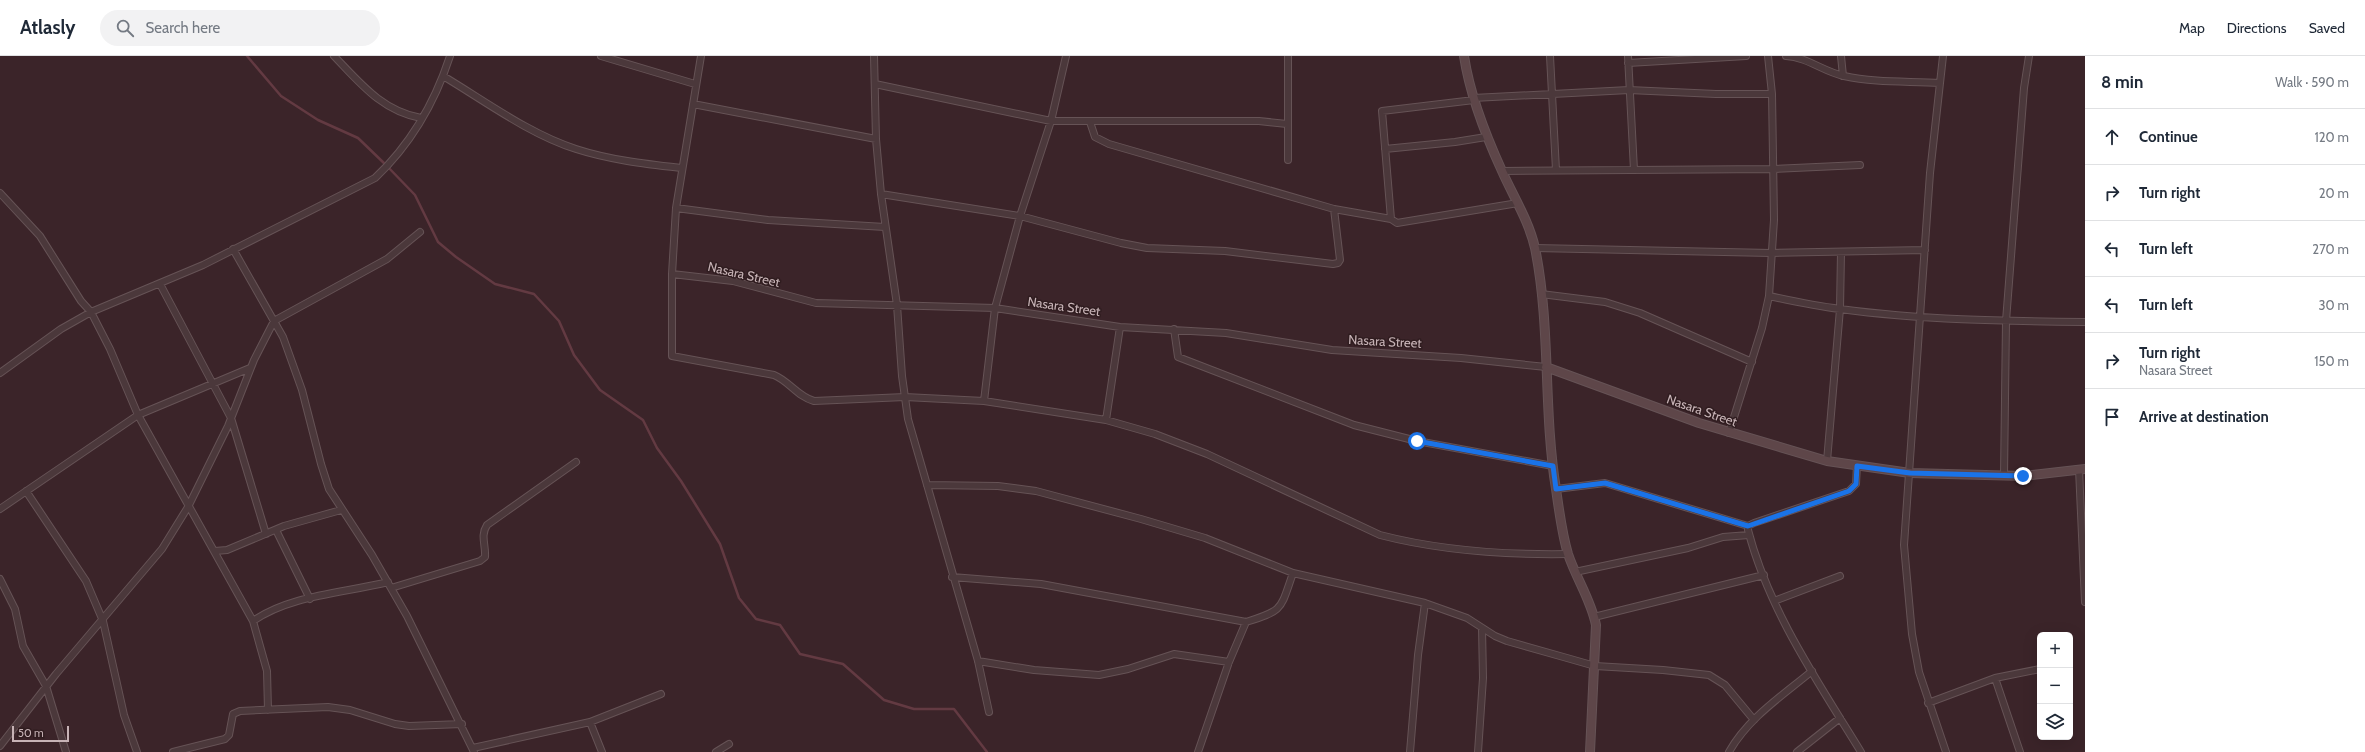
<!DOCTYPE html>
<meta charset="utf-8">
<style>
:root{--surface:#fff;--page:#f2f2f3;--text:#1f2937;--muted:#747a83;--line:#e0e1e3}
body{margin:0;font-family:Cabin,sans-serif;background:var(--page);color:var(--text)}
.controls{position:absolute;right:12px;bottom:12px;display:grid;overflow:hidden;border-radius:6px;box-shadow:0 4px 16px #0002}
.controls button{width:36px;height:36px;display:grid;place-items:center;padding:0;border:0;border-bottom:1px solid var(--line);background:var(--surface);color:var(--text);font:20px sans-serif}
.scale{position:absolute;left:12px;bottom:10px;width:57px;box-sizing:border-box;padding-left:4px;border:2px solid #c7b3b6;border-top:0;font-size:11px;line-height:14px;white-space:nowrap;color:#c7b3b6;-webkit-text-stroke:3px #301d20;paint-order:stroke}
.stop{position:absolute;width:12px;height:12px;margin:-9px;border:3px solid #1a73e8;border-radius:50%;background:#fff}
.stop.end{background:#1a73e8;border-color:#fff;box-shadow:0 1px 4px #0008}
.list{margin:0;padding:0;list-style:none}
h2{display:flex;justify-content:space-between;align-items:center;height:52px;margin:0;padding:0 16px;font-size:17px}
h2 small{font-size:13px;font-weight:400;color:var(--muted)}
.list li{display:grid;grid-template-columns:26px 1fr auto;gap:12px;align-items:center;box-sizing:border-box;height:56px;padding:0 16px;border-top:1px solid var(--line)}
.list b{display:block;font-size:15px;white-space:nowrap}
.list p{margin:0;font-size:13px;white-space:nowrap;color:var(--muted)}
.list em{font-size:13px;font-style:normal;color:var(--muted)}
.icon{flex:none;width:22px;height:22px;fill:none;stroke:currentColor;stroke-width:2;stroke-linecap:round;stroke-linejoin:round}
.map{position:relative;flex:none;width:2085px;height:696px;overflow:hidden}
header{display:flex;align-items:center;gap:24px;box-sizing:border-box;height:56px;padding:0 20px;background:var(--surface);border-bottom:1px solid var(--line)}
header strong{font-size:19px}
nav{display:flex;gap:22px;margin-inline-start:auto;font-size:14px}
.search{width:280px;height:36px;background:var(--page);display:flex;align-items:center;gap:10px;box-sizing:border-box;padding:0 14px;border-radius:22px;color:var(--muted);font-size:15px}
main{display:flex}
aside{flex:1;background:var(--surface)}
.map>svg:first-child{display:block}
.lines{fill:none;stroke-linecap:round;stroke-linejoin:round}
.stream{stroke:#633a42;stroke-width:2.5}
.street-casing{stroke:#665356;stroke-width:8}
.secondary-casing{stroke:#665356;stroke-width:10}
.street{stroke:#4b383b;stroke-width:6}
.secondary{stroke:#5e4649;stroke-width:8}
.route{stroke:#1a73e8;stroke-width:5}
.labels{text-anchor:middle;stroke-width:3;stroke-linejoin:round;paint-order:stroke}
.street-label{font-size:13px;fill:#c7b3b6;stroke:#301d20}
</style>
<header>
<strong>Atlasly</strong>
<div class="search"><svg class="icon" aria-label="search" viewBox="0 0 24 24"><circle cx="10" cy="10" r="6"/><path d="M15 15l6 6"/></svg>Search here</div>
<nav><a>Map</a><a>Directions</a><a>Saved</a></nav>
</header>
<main>
<div class="map">
<svg width="2085" height="696" viewBox="0 0 2085 696">
<rect width="100%" height="100%" fill="#3b2429"/>
<g class="lines">
<path class="stream" d="M247 0 281 40 318 64 358 82 386 109 415 139 438 186 456 201 495 228 534 238 559 265 574 299 600 334 643 364 657 392 681 425 720 488 739 542 756 563 780 569 800 598 843 608 884 644 914 653H954L987 696"/>
<g class="street-casing">
<path id="street" d="M334 0C360 27 382 55 421 62
M601 0 695 28
M701 0 676 152 672 218V300L774 319C789 325 798 341 814 345L905 341 984 345 1106 364 1155 378 1207 398 1380 479C1442 495 1505 499 1568 498
M874 0 876 83 881 138 897 249 902 320 908 363 978 605 989 656
M1550 0 1556 114
M1628 0 1634 114
M1786 0C1807 1 1824 16 1844 20 1875 27 1908 25 1940 27
M1841 0 1843 20
M1943 0 1930 117 1904 489 1912 578 1919 616 1946 696
M1628 7 1746 0
M443 20C485 45 529 78 576 93 610 104 646 108 681 112
M875 28 1051 65H1259L1287 68
M1473 42 1629 34 1716 38H1772
M1474 44 1382 55 1391 163 1397 167 1518 147
M693 48 876 83
M1090 66 1095 81 1109 88 1334 153 1391 163
M1385 93 1455 86 1486 81
M1288 104V0
M1502 115 1773 113 1860 109
M0 137 40 180 81 245 91 256 110 293 138 359 253 565 267 615 268 654
M881 138 1020 160 1121 187 1147 192 1225 195 1333 208 1338 207 1340 204 1334 153
M676 152 768 164 885 171
M1535 192 1771 197 1925 194
M233 193 283 281 302 334 321 408 329 433 372 499 407 560 474 696
M672 218 733 225 816 247 995 252 1120 271 1226 277 1332 294 1461 302 1546 311
M160 228 231 362 266 478
M1541 238 1605 246 1640 257 1752 306
M1769 240C1792 245 1816 250 1840 253 1921 264 2004 265 2085 266
M1174 273 1178 301 1354 369 1417 385 1553 410
M0 317 61 273 91 256 203 209 375 122C410 89 435 46 450 0
M984 345 995 252 1020 160 1051 65 1066 0
M1106 364 1120 271
M1729 377 1762 272 1769 240 1774 164 1772 38 1768 0
M1827 405 1840 253 1841 196
M1857 409 1856 428 1849 435 1754 467 1748 470V474C1769 555 1818 626 1861 696
M2079 413 2085 546
M2004 420 2006 265 2024 32 2029 0
M927 429 998 430 1036 435 1141 463 1205 482 1293 517 1425 547 1467 562 1495 580 1507 585 1567 602 1595 610 1663 614 1709 619 1725 629 1754 664
M1556 433 1605 427 1748 470
M26 435 86 525 103 565 124 659 137 696
M0 453 138 359 250 312
M276 474 310 543
M215 495 227 494 284 470 341 454
M1575 516 1688 492 1723 481 1749 479
M952 521 1041 528 1246 566C1284 554 1280 554 1293 517
M0 523 15 553 23 590 46 630 66 696
M391 532 480 505 485 501C486 489 480 480 487 469L576 406
M1774 545 1840 520
M1594 561 1764 519
M253 565C290 539 344 537 388 526
M978 605 1034 614 1099 619 1128 613 1174 598 1229 606
M1995 622 2020 696
M1928 647 1995 622 2040 613
M590 666 602 696
M0 690 56 618 162 493 188 451 228 370 254 304 274 265 387 203 420 176
M473 692 590 666 661 638
M173 696 225 683 229 679 233 658 240 655 328 651 350 654 395 668 409 670 462 668
M716 696 729 688
M1198 696 1229 606 1246 566
M1410 696 1418 599 1425 547
M1478 696 1483 622 1482 572
M1729 696C1748 662 1782 640 1812 615
M1797 696 1840 662"/>
</g>
<g class="secondary-casing">
<path id="secondary" d="M1464 0C1470 40 1485 78 1502 115 1513 140 1529 165 1535 192 1551 270 1543 354 1556 433 1559 454 1562 478 1568 498 1576 522 1591 544 1596 569L1590 696
M1546 311 1699 367 1827 405 1910 417 2023 420 2085 413"/>
</g>
<use href="#street" class="street"/>
<use href="#secondary" class="secondary"/>
</g>
<g class="lines">
<path class="route" d="M1417 385 1553 410 1556 433 1605 427 1748 470 1849 435 1856 428 1857 410 1910 417 2023 420"/>
</g>
<g class="labels">
<g class="street-label">
<text transform="translate(744 218) rotate(13)" y="5">Nasara Street</text>
<text transform="translate(1064 250) rotate(8)" y="5">Nasara Street</text>
<text transform="translate(1385 285) rotate(3)" y="5">Nasara Street</text>
<text transform="translate(1702 354) rotate(19)" y="5">Nasara Street</text>
</g>
</g>
</svg>
<div class="controls">
<button>+</button>
<button>−</button>
<button><svg class="icon" aria-label="layers" viewBox="0 0 24 24"><path d="M12 4l9 5-9 5-9-5zM3 14l9 5 9-5"/></svg></button>
</div>
<div class="scale">50 m</div>
<div class="stop" style="left:1417px;top:385px"></div>
<div class="stop end" style="left:2023px;top:420px"></div>
</div>
<aside>
<h2>8 min<small>Walk · 590 m</small></h2>
<ul class="list">
<li><svg class="icon" aria-label="ahead" viewBox="0 0 24 24"><path d="M12 20V5M6 11l6-6 6 6"/></svg><div><b>Continue</b></div><em>120 m</em></li>
<li><svg class="icon" aria-label="right" viewBox="0 0 24 24"><path d="M7 20v-9h11M14 6l5 5-5 5"/></svg><div><b>Turn right</b></div><em>20 m</em></li>
<li><svg class="icon" aria-label="left" viewBox="0 0 24 24"><path d="M17 20v-9H6M10 6l-5 5 5 5"/></svg><div><b>Turn left</b></div><em>270 m</em></li>
<li><svg class="icon" aria-label="left" viewBox="0 0 24 24"><path d="M17 20v-9H6M10 6l-5 5 5 5"/></svg><div><b>Turn left</b></div><em>30 m</em></li>
<li><svg class="icon" aria-label="right" viewBox="0 0 24 24"><path d="M7 20v-9h11M14 6l5 5-5 5"/></svg><div><b>Turn right</b><p>Nasara Street</p></div><em>150 m</em></li>
<li><svg class="icon" aria-label="arrive" viewBox="0 0 24 24"><path d="M6 21V4h12l-3 4 3 4H6"/></svg><div><b>Arrive at destination</b></div></li>
</ul>
</aside>
</main>
